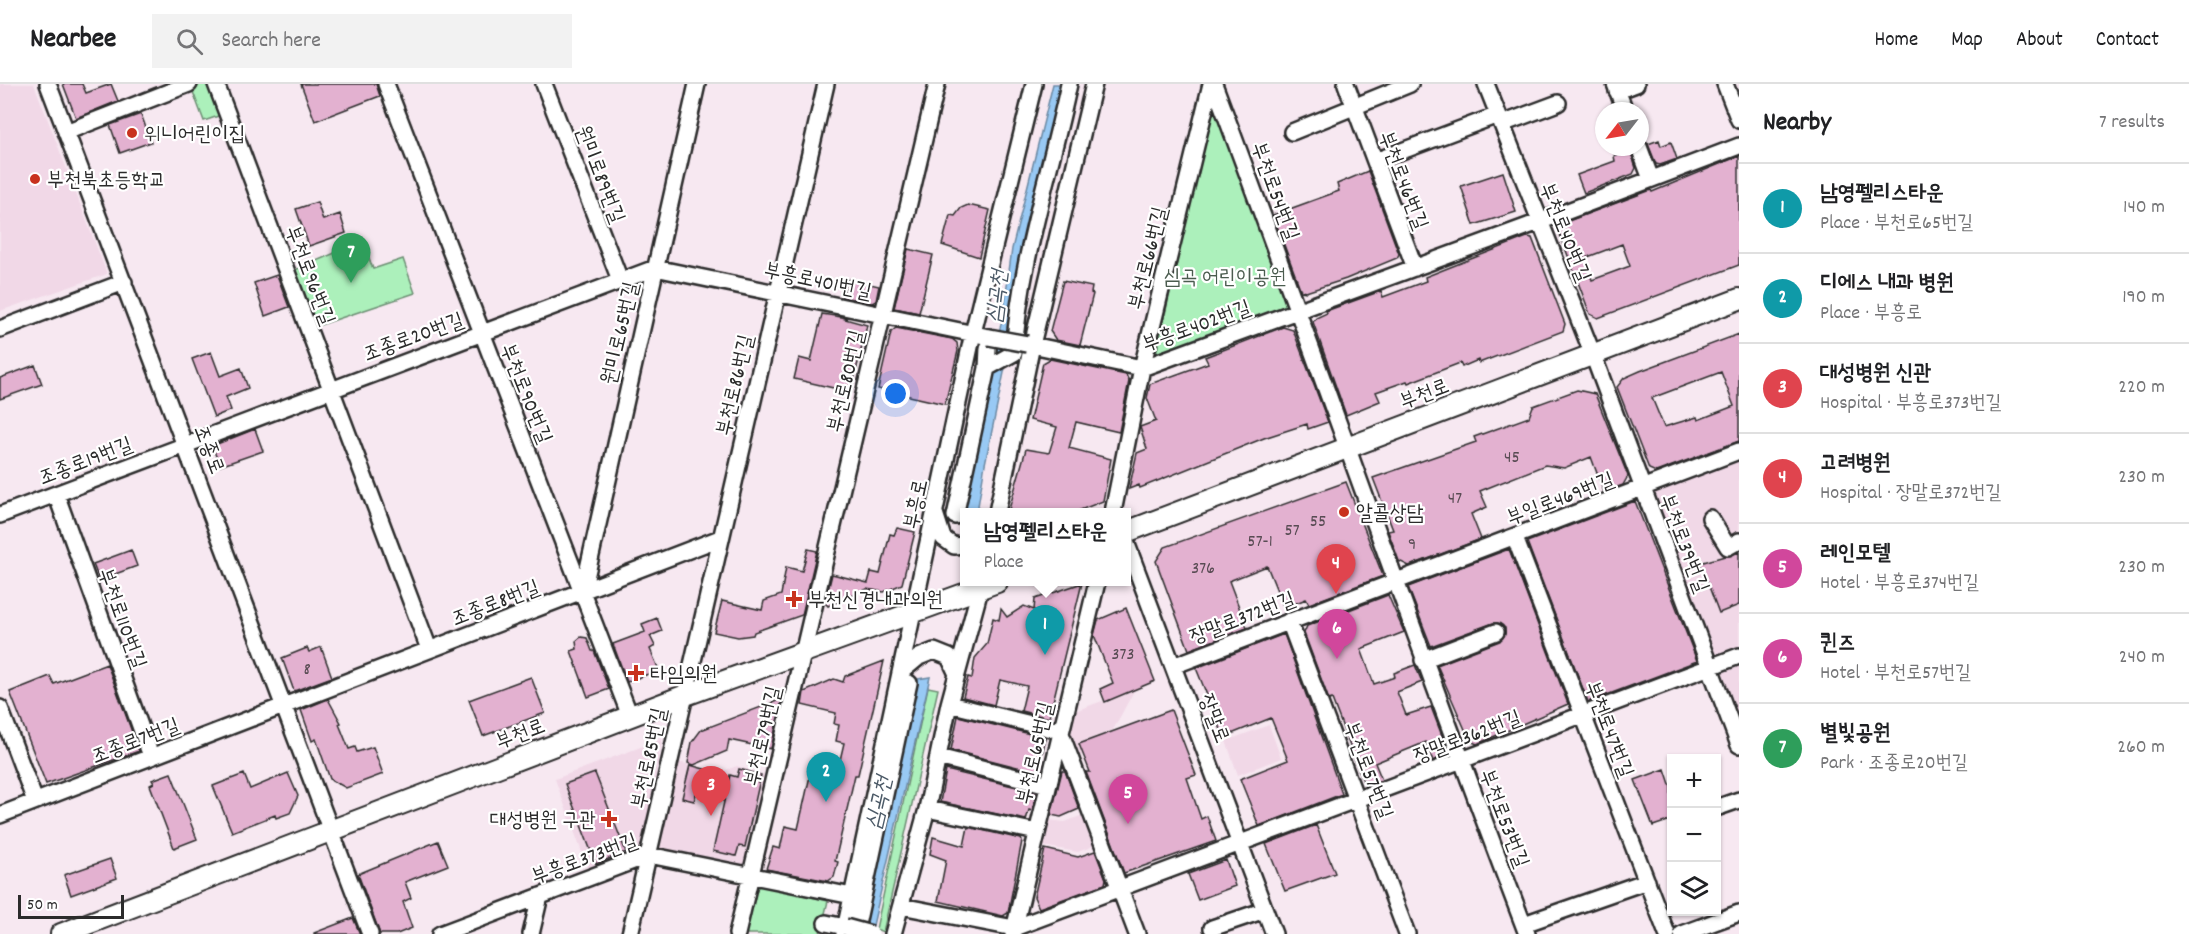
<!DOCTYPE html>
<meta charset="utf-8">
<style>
:root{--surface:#fff;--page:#f2f2f2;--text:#202124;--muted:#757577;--line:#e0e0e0;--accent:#111827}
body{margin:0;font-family:Dekko,"Poor Story",sans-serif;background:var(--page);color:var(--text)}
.controls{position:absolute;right:18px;bottom:18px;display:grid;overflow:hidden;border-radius:0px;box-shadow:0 2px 4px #0004}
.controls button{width:54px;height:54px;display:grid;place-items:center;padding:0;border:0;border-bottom:2px solid var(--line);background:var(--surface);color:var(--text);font:30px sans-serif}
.compass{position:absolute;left:1595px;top:18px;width:54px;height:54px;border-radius:50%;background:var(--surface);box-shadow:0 2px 4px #0004;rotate:239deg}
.scale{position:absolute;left:18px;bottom:15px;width:106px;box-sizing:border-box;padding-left:6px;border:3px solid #2b2b2b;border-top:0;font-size:16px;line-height:21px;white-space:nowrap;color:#2b2b2b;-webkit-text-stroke:4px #fff;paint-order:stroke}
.you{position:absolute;left:896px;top:310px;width:21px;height:21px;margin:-15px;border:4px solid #fff;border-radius:50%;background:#1a73e8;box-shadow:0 0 0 9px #1a73e833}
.badge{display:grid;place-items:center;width:39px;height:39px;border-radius:50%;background:var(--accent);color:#fff;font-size:20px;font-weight:700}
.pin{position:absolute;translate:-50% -50px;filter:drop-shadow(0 2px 3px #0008)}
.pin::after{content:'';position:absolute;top:32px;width:21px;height:18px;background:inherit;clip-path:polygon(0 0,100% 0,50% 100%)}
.popup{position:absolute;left:960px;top:424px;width:171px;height:78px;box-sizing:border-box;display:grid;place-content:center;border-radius:0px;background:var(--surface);filter:drop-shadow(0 2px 4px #0005);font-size:20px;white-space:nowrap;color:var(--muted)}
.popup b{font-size:22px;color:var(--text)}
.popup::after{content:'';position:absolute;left:50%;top:100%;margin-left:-12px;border:12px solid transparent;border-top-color:var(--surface)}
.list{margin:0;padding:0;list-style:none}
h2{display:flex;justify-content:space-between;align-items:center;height:78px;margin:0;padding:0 24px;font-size:26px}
h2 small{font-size:20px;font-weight:400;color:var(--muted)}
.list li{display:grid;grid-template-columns:39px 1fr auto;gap:18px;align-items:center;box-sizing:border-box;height:90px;padding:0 24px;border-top:2px solid var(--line)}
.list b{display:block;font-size:22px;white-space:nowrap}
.list p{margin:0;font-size:20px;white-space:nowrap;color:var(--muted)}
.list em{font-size:20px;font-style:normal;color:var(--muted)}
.icon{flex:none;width:33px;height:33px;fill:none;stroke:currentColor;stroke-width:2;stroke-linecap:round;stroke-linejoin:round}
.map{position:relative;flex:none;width:1739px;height:850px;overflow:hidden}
header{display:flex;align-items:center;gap:36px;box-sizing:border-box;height:84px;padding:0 30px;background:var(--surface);border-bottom:2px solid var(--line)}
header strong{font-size:28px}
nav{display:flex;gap:33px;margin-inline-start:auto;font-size:21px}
.search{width:420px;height:54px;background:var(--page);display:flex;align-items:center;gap:15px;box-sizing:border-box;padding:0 21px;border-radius:0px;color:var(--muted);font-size:22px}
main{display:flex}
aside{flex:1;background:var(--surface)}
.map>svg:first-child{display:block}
.built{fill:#f1d8e7}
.green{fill:#acf0bb;stroke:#6c8e73;stroke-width:1.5}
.water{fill:#98c9f4;stroke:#6c8aa4;stroke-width:1.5}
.building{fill:#e3b1d0;stroke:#2b2b2b;stroke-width:1.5;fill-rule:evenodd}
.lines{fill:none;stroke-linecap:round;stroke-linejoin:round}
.minor-casing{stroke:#2b2b2b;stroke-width:20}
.major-casing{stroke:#2b2b2b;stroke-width:24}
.minor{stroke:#fff;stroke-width:15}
.major{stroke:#fff;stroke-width:20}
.minor-bridge-casing{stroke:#2b2b2b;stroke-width:20;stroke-linecap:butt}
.minor-bridge{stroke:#fff;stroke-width:15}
.poi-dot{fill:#c8321e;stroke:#fff;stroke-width:2}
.labels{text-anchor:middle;stroke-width:4.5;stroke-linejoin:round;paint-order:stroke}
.number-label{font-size:18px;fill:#594c54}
.poi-label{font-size:21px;fill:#2b2b2b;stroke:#fff;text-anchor:start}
.street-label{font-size:21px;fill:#2b2b2b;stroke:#fff}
.park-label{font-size:21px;fill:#4b5c4f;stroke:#fff}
.water-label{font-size:22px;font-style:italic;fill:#4c5a67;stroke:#fff}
</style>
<header>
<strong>Nearbee</strong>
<div class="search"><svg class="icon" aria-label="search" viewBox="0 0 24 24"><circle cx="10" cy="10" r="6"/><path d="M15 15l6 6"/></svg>Search here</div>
<nav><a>Home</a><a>Map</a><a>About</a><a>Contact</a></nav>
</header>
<main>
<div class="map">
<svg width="1739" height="850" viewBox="0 0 1739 850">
<rect width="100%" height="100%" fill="#f7e8f1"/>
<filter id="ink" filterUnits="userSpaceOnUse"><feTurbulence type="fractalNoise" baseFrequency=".0167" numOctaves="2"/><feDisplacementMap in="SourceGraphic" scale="12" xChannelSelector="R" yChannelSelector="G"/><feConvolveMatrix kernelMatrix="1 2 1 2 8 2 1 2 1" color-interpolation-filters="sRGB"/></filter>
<g filter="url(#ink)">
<path class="built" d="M0 0H34L107 190 0 227Z
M1739 370V659L1645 407Z
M1135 605 1113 646 1079 660 1083 671 1076 673 1067 650 1072 628Z
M1269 641 1281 674 1238 691 1226 657Z
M662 655 640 774 591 793 555 695Z
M669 676 721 688 737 682 774 694 751 790 649 771Z
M1083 731 1096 761 1078 768 1042 762 1048 736 1065 738Z"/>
<path class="green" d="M190 0H216L227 29 204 37Z
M1214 14 1289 222 1156 270 1213 19Z
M363 157 373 185 403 175 415 209 308 245 288 189Z
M928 603 938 605 883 848 876 845Z
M756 800 828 817 820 850H745Z"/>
<path class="water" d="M1053 0H1064L985 380 977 428H964V438L956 440 964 391 1003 232 1012 165Z
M930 593 871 850H858L918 595Z"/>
<path class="building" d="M63 0H82L86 9 111 0 118 17 76 34Z
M301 0H376L380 12 315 37Z
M141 30 151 58 120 69 110 41Z
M1659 56 1661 62 1671 58 1677 75 1660 81 1656 80 1648 60Z
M1630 66 1636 84 1633 90 1584 109 1577 91 1615 77 1614 72Z
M1739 72V181L1598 234 1590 230 1559 148 1563 139 1651 106 1652 108ZM1622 160 1630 182 1592 196 1585 174Z
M1368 87 1399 170 1397 174 1346 195 1306 208 1301 207 1273 131 1339 107 1337 100Z
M1503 88 1516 128 1474 141 1461 102Z
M317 118 323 136 340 130 346 149 309 162 296 125Z
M968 121 990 126 979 173 942 161 950 131 955 132 961 124Z
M1527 153 1532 154 1565 240 1563 247 1479 279 1478 276 1462 283 1460 279 1408 299 1407 297 1376 308 1380 317 1346 331 1313 238 1316 234 1327 229 1326 227 1381 207 1383 213 1426 197 1425 193Z
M908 165 933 171 919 229 894 224Z
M277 191 289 223 265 232 254 199Z
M848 195 879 202 876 217 872 219 842 213Z
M1063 197 1092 203 1091 209 1093 210 1080 261 1056 256 1050 247Z
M822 230 848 234 845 235 867 241 851 308 794 295 799 274 811 277Z
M1283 243 1293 246 1328 338 1308 345 1307 340 1264 354 1140 404 1139 401 1129 405 1137 369 1147 365 1140 343 1156 337 1147 314 1150 300 1208 279 1205 273Z
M896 244 952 255 957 259 958 267 945 320 878 305 891 248Z
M1739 250V357L1656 388 1649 385 1617 303 1624 294 1640 287ZM1721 288 1734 322 1698 336 1697 333 1664 343 1652 314Z
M211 268 220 292 241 284 248 304 226 313 231 326 214 333 192 275Z
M1050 275 1126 291 1129 297 1119 348 1076 338 1069 364 1111 375 1103 417 1073 429H1008L1026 365 1049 369 1057 343 1030 336 1043 279Z
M35 281 42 300 0 315V294Z
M1577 306 1595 310 1628 392 1623 401 1604 408 1591 373 1564 384 1545 381 1480 407 1487 423 1471 430 1481 455 1409 482 1399 477 1388 447 1393 446 1373 394 1476 358 1474 353 1529 333 1533 322Z
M255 345 263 367 220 382 212 362Z
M1346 398 1383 492 1309 520 1306 515 1284 524 1267 482 1229 497 1247 544 1189 566 1156 477 1165 463Z
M1635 417 1697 577 1588 618 1527 458Z
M897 444 915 448 902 500 884 508 867 505 828 522 825 519 832 490 868 499 871 488 880 490 890 450 894 451Z
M808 465 817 467 802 531 754 548 753 551 738 553 714 548 722 517 762 526 764 517 781 511 786 483 802 487Z
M1509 465 1568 620 1477 660 1470 657 1437 581 1500 557 1505 550V544L1498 539H1493L1431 562 1408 503Z
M131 466 137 482 99 496 93 480Z
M1739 468V521L1719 529 1700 479Z
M1082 499 1049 634 1021 627 1027 602 1000 596 994 621 963 613 968 593 972 594 975 574 987 560 993 534 999 536 1001 525 1007 533 1024 522 1034 526 1035 515Z
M1388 511 1404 548 1361 565 1374 600 1395 593 1394 589 1415 581 1422 598 1397 608 1406 631 1431 623 1449 670 1433 677 1426 658 1375 679 1382 696 1365 702 1332 615 1329 616 1304 549 1307 542Z
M1126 524 1155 597 1105 618 1100 605 1113 599 1094 551 1098 536Z
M657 534 662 547 650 552 655 562 650 565 659 586 627 598 613 560 645 548 642 540Z
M1284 550 1342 710 1259 742 1240 695 1288 676 1271 634 1224 653 1196 584Z
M581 553 587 554 592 567H594L609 605 588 613 571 567 577 565 576 557Z
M321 563 332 593 294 607 282 574 307 564 309 568Z
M884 577 858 691H855L835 777 838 778 834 793 828 797 766 785 773 763 780 765 785 742 798 745 812 683 837 689 844 659 836 657 839 641 834 640 836 629 802 621 804 608 834 595 843 598 845 592Z
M107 580 139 667 46 700 10 608 50 592 54 600Z
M531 593 545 629 483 652 469 616Z
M328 615 341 639 339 640 349 665 355 663 357 668 373 663 383 690 346 704 330 695 316 655 312 657 301 626Z
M782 615 771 665 729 656 727 667 694 681 688 679 692 658 701 646Z
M1171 626 1196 691 1187 694 1201 735 1207 732 1216 757 1124 789 1086 688H1090L1079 660Z
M958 632 1046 654 1038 686H1042L1041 689 951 666Z
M690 681 708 686 705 700 701 699 698 703 694 717 682 714Z
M739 685 761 691 745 763 739 762 736 772 713 767 730 691 737 693Z
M1665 685 1671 703V736L1653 742 1635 696Z
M946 686 1037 708 1032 727 1029 726 1026 736 940 718Z
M1062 687H1065L1079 725 1061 733 1051 731Z
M171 689 197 755 174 764 150 701 154 699 152 696Z
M288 689 298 712 290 729 276 734 275 731 232 748 213 702 244 690 250 705Z
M595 689 626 768 596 780 565 700Z
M1316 741 1335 789 1285 807 1266 760Z
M968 743 1021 755 1022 757 1008 829 1003 832 938 817 946 776 930 770 933 753 964 762Z
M438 757 448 781 405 798 411 814 403 818 412 844 397 850H380L358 790Z
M1045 765 1078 773 1095 767 1106 795 1105 800 1039 824 1034 813Z
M110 775 117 794 71 811 64 791Z
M1226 776 1235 802 1198 816 1188 790Z
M353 834 360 850H314V849Z"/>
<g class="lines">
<g class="minor-casing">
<path id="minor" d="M48 0 370 850
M216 0 429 565
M386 0 630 632
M544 0 620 196
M1214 0C1320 283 1419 568 1527 850
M1346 0 1415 184
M1486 0 1593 271 1739 661
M1615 0 1625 27
M1725 0 1739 36
M1617 7 1636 0
M1502 40 1558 19
M66 48 189 0
M1292 48 1410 0
M1639 63 1651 95
M1375 77 1498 31
M0 245 124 198
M1027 260 1142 284 1539 138 1739 62
M987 284 1014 269C1020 177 1050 90 1069 0
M56 410 151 672
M997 428 1032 261 1094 0
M1113 428 1142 284 1211 0
M935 429 943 454 954 462 964 461
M0 431 655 184 989 253
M955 432 987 284 988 264
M1710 434 1728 463 1739 457
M1515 454 1667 850
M1126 458 1274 850
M583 507 697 0
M1289 537 1407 850
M1423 576 1496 548
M1173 582 1739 367
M901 588 919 573 934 567 949 573 957 590
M949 620 1060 647 1137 850
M0 624 35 717
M938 673 1048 701
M1716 724 1739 716
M927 725 1037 748
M0 731 720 454
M901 822 1014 844 1739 572
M826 839 845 843
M1524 840 1647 797
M1212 844 1265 826
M440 850 649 771 852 812
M531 850 540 812
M630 850 826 0
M737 850 937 0
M844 850 973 249 1034 0
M855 850 909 599
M893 850 927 725 949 620 982 498
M1013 850 1097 498
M1682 850 1739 829"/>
</g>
<g class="major-casing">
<path id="major" d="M1126 448 1739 215
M61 850 683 612 997 498"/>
</g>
<use href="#minor" class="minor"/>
<use href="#major" class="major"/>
<g class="minor-bridge-casing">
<path id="minor-bridge" d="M989 253 1027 260
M845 843 871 850"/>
</g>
<use href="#minor-bridge" class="minor-bridge"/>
</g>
</g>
<g class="poi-dot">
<circle cx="132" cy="49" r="6"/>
<circle cx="35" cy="95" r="6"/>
<circle cx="1344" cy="428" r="6"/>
<path d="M791 506h6v6h6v6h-6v6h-6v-6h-6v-6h6z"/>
<path d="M633 580h6v6h6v6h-6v6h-6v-6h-6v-6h6z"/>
<path d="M606 726h6v6h6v6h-6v6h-6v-6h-6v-6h6z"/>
</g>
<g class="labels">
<g class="number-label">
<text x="1512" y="378">45</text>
<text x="1455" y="419">47</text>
<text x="1318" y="442">55</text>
<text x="1292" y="451">57</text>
<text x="1260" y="462">57-1</text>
<text x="1412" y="465">9</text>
<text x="1203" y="489">376</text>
<text x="1123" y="575">373</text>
<text x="307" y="590">8</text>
</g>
<g class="poi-label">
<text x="144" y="56">위니어린이집</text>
<text x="47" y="102">부천북초등학교</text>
<text x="1356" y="435">알콜상담</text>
<text x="808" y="522">부천신경내과의원</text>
<text x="650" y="596">타임의원</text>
<text x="596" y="742" text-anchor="end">대성병원 구관</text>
</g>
<g class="street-label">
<text transform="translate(601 90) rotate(69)" y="7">원미로89번길</text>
<text transform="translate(1404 96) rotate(69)" y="7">부천로46번길</text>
<text transform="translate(1276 107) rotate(70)" y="7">부천로54번길</text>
<text transform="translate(1566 148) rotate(68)" y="7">부천로40번길</text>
<text transform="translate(1147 174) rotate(-76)" y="7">부천로66번길</text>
<text transform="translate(311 191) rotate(69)" y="7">부천로96번길</text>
<text transform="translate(818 196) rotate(12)" y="7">부흥로401번길</text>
<text transform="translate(1196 241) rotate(-20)" y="7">부흥로402번길</text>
<text transform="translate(619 249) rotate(-77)" y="7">원미로65번길</text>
<text transform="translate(413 252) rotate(-20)" y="7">조종로20번길</text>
<text transform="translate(845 297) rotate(-77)" y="7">부천로80번길</text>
<text transform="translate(734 301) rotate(-77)" y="7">부천로86번길</text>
<text transform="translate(527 309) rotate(68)" y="7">부천로90번길</text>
<text transform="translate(1424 309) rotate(-21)" y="7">부천로</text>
<text transform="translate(210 365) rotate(69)" y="7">조종로</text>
<text transform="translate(85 376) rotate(-21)" y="7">조종로19번길</text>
<text transform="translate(1560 414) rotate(-21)" y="7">부일로469번길</text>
<text transform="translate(915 420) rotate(-78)" y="7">부흥로</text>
<text transform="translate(1685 459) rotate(69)" y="7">부천로39번길</text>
<text transform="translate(495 518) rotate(-21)" y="7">조종로8번길</text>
<text transform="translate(1242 533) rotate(-21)" y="7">장말로372번길</text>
<text transform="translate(123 534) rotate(70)" y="7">부천로110번길</text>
<text transform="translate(1215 634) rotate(69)" y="7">장말로</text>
<text transform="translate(1610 645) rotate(69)" y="7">부천로47번길</text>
<text transform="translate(520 649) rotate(-21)" y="7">부천로</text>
<text transform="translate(762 652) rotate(-77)" y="7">부천로79번길</text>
<text transform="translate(1467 652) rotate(-21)" y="7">장말로362번길</text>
<text transform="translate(135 656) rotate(-21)" y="7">조종로7번길</text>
<text transform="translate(1034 669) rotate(-77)" y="7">부천로65번길</text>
<text transform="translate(648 674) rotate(-78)" y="7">부천로85번길</text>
<text transform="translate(1369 686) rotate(69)" y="7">부천로57번길</text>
<text transform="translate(1505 734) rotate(69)" y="7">부천로53번길</text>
<text transform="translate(584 774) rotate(-20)" y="7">부흥로373번길</text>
</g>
<g class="park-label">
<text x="1225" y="199">심곡 어린이공원</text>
</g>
<g class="water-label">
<text transform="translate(995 212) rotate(-83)" y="8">심곡천</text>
<text transform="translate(877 718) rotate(-77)" y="8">심곡천</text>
</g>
</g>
</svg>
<div class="controls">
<button>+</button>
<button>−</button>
<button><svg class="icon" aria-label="layers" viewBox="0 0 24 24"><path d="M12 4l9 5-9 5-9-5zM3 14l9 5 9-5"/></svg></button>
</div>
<svg class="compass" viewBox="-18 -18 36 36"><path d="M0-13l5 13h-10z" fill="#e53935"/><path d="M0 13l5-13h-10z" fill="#757577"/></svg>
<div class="scale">50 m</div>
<div class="you"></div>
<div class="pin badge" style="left:1045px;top:571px;background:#0f9aa8">1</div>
<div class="popup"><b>남영펠리스타운</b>Place</div>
<div class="pin badge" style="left:826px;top:718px;background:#0f9aa8">2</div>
<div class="pin badge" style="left:711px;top:732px;background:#e0444e">3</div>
<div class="pin badge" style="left:1336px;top:510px;background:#e0444e">4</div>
<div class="pin badge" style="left:1128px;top:740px;background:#d1479c">5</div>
<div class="pin badge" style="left:1337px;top:575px;background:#d1479c">6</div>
<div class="pin badge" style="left:351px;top:199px;background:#2e9e5b">7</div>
</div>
<aside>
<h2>Nearby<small>7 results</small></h2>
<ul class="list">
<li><span class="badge" style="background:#0f9aa8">1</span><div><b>남영펠리스타운</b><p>Place · 부천로65번길</p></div><em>140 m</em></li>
<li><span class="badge" style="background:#0f9aa8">2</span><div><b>디에스 내과 병원</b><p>Place · 부흥로</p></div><em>190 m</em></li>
<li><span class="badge" style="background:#e0444e">3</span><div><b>대성병원 신관</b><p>Hospital · 부흥로373번길</p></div><em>220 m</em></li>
<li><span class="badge" style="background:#e0444e">4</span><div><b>고려병원</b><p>Hospital · 장말로372번길</p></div><em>230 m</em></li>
<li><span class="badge" style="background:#d1479c">5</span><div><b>레인모텔</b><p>Hotel · 부흥로374번길</p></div><em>230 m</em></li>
<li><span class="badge" style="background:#d1479c">6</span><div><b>퀸즈</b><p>Hotel · 부천로57번길</p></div><em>240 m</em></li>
<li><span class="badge" style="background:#2e9e5b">7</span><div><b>별빛공원</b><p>Park · 조종로20번길</p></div><em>260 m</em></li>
</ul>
</aside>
</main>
